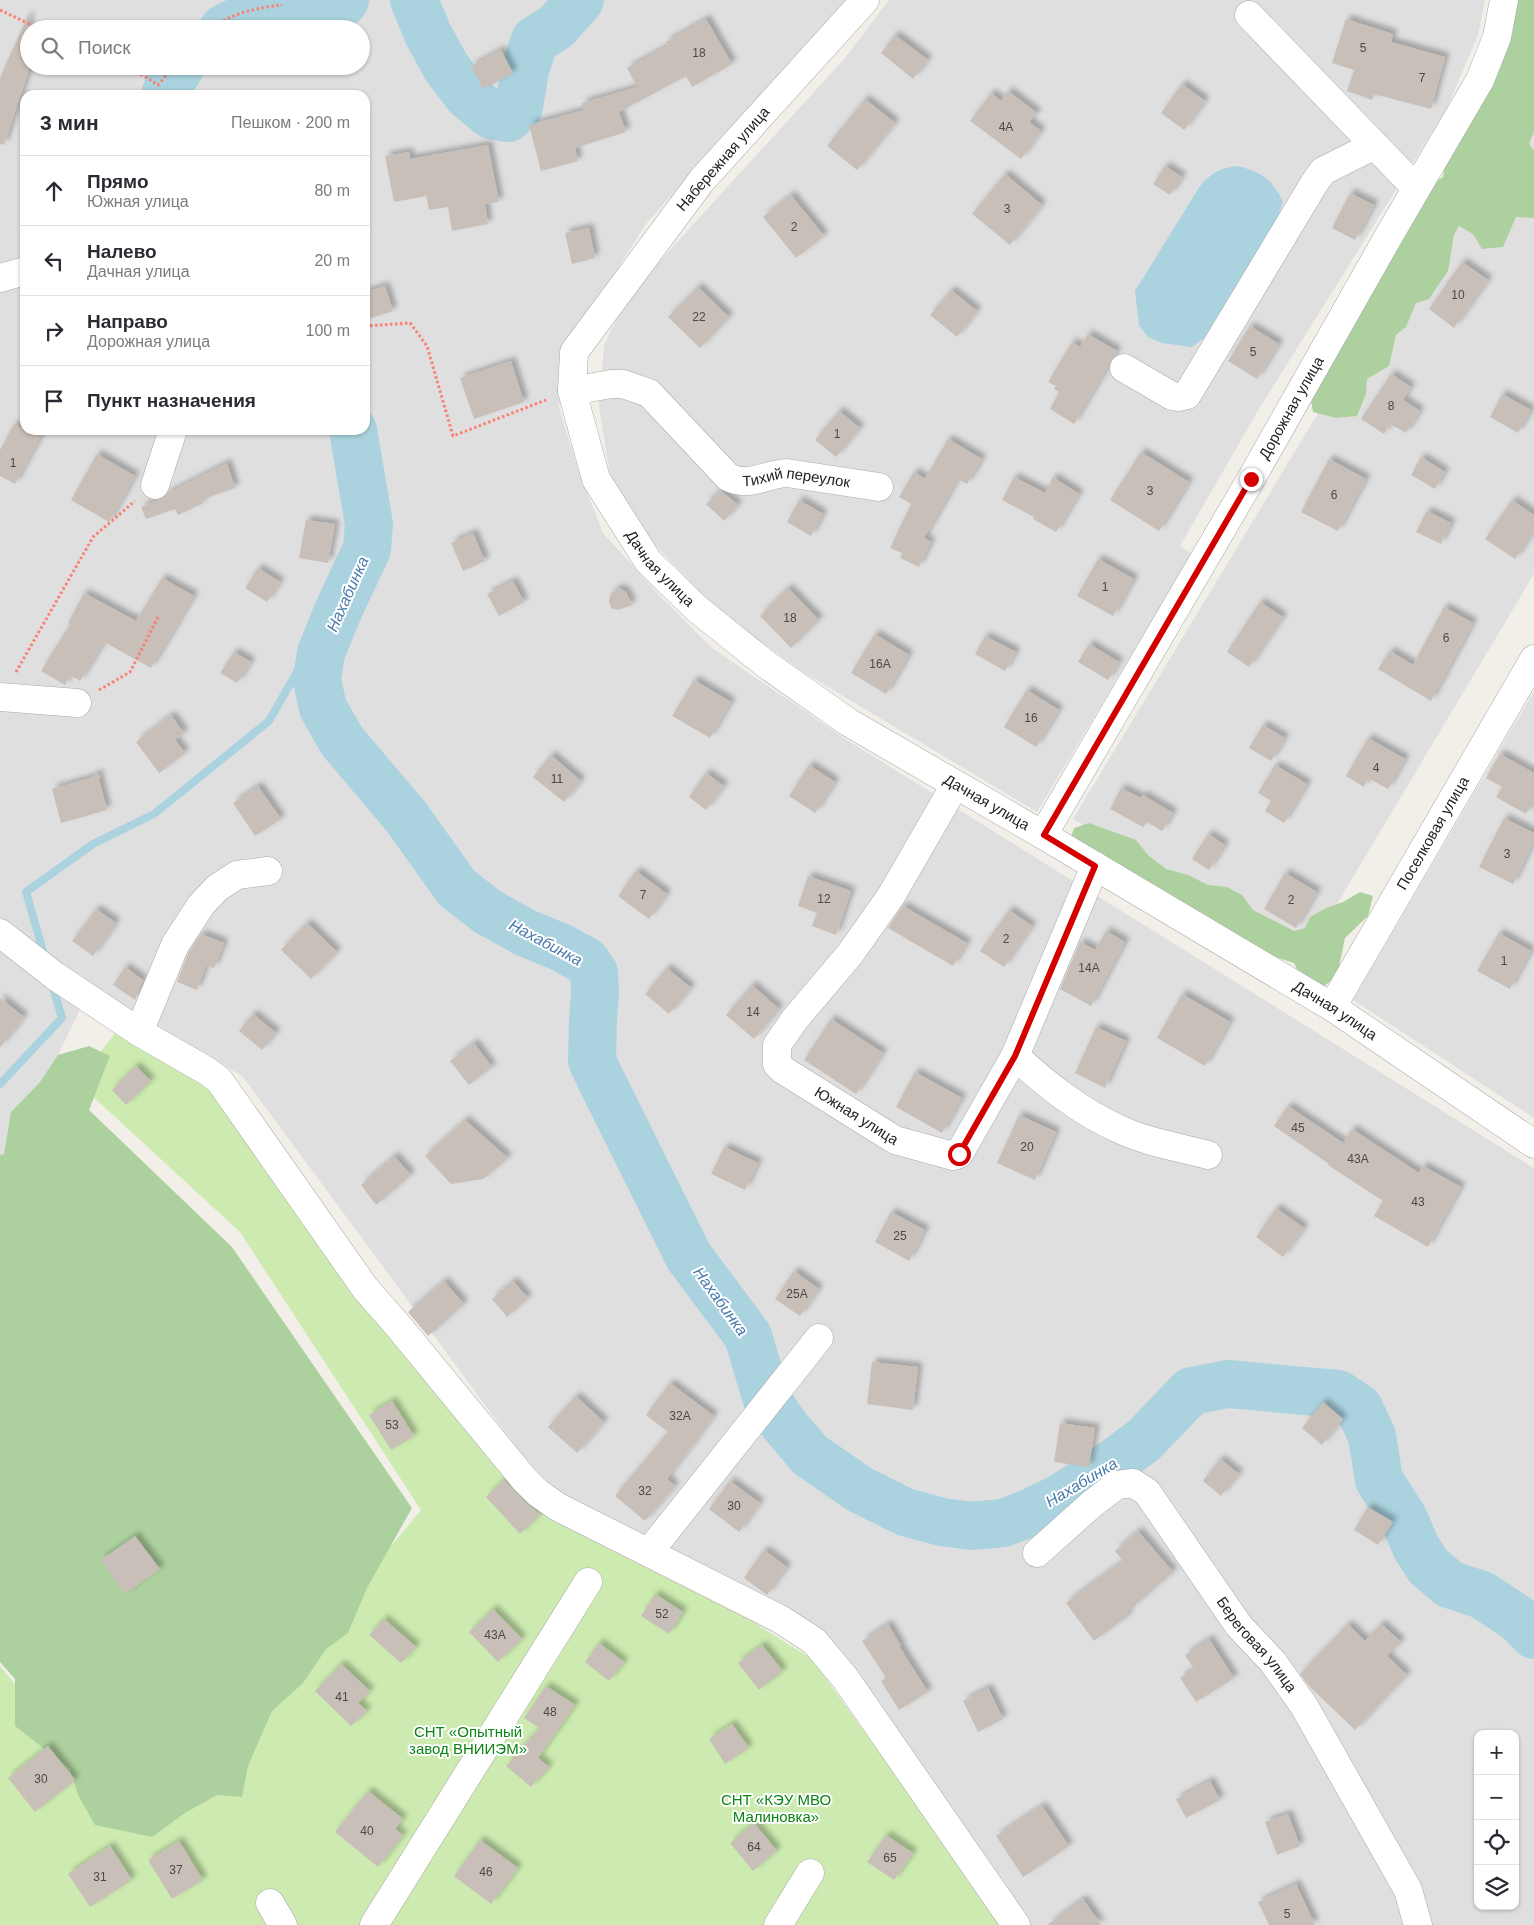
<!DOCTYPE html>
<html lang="ru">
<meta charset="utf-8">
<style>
:root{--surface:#fff;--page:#f7f7f7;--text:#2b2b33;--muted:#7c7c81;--line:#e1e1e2}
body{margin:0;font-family:Helvetica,sans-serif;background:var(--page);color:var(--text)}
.controls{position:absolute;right:15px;bottom:15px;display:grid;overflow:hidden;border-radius:10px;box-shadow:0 1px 4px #0004}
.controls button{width:45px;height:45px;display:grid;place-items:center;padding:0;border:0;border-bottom:1px solid var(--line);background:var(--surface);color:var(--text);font:25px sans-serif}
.stop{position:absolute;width:15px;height:15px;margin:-11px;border:4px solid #d40000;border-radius:50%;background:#fff}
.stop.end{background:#d40000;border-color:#fff;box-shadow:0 1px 5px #0008}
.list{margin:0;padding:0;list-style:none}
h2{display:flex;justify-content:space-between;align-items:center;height:65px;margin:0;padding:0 20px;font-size:21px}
h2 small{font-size:16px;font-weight:400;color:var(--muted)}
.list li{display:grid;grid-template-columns:32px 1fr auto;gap:15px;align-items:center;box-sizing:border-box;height:70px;padding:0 20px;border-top:1px solid var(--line)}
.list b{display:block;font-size:19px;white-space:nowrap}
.list p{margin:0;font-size:16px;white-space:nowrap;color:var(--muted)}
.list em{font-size:16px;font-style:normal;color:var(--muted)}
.icon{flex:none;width:28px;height:28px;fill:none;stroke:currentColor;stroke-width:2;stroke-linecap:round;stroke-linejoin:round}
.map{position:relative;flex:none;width:1534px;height:1925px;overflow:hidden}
.search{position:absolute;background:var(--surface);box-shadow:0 1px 4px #0004;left:20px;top:20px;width:350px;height:55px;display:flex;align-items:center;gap:12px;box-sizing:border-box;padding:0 18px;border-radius:28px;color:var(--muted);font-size:19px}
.panel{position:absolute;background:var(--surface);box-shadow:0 1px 4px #0004;left:20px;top:90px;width:350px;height:345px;border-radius:15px}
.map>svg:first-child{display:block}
.residential{fill:#e0dfdf;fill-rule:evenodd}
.grass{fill:#cdebb0}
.forest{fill:#add19e}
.water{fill:#aad3df}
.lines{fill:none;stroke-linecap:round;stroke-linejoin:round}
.stream{stroke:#aad3df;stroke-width:8}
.river{stroke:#aad3df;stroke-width:48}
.building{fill:#c7bfb8;filter:url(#shadow)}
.minor-casing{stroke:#a9a9a9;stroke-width:29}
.path{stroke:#fa8072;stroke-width:3;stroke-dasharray:2.5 2.5;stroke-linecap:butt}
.minor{stroke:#fff;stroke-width:28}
.route{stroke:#d40000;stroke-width:6}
.labels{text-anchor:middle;stroke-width:4;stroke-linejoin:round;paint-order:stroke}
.number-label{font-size:12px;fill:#4b4948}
.street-label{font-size:15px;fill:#222;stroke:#fff}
.park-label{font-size:15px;fill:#0c8416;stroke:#fff}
.water-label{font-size:16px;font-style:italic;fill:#4a7aab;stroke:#fff}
</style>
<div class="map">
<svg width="1534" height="1925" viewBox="0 0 1534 1925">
<defs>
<filter id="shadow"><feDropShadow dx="4.5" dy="-4.5" stdDeviation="2.5" flood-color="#0004"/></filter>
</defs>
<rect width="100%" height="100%" fill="#f2efe9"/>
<path class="residential" d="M0 0H846L645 225 564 354 559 408 578 469 603 533 660 596 712 648 847 740 1534 1168V1925H1030L832 1640 792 1611 566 1501 525 1459 243 1077 211 1057 103 1002 0 917ZM29 29H361V66H29ZM25 95H365V430H25ZM1478 1734H1515V1906H1478Z
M889 0H1485L1478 35 1446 110 1259 409 1180 546 1192 554 1037 812 803 672 721 613 644 534 610 476 599 406 604 345 628 296 845 58Z
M1534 0V574L1304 959 1073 819 1491 127Z
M1534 691V1118L1353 1000Z
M0 951 80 1010 58 1055 40 1082 11 1112 6 1154 0 1156Z"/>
<path class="grass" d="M116 1032 206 1083 357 1299 491 1457 606 1546 753 1622 812 1659 1003 1925H0V1666L130 1822 269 1693 421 1510 240 1232 77 1082Z"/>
<path class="forest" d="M1512 0H1534V132L1529 144 1534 151V218L1516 217 1503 247 1482 249 1473 234 1459 226 1454 235 1448 271 1429 299 1416 303 1406 327 1396 335 1389 366 1367 379 1366 394 1357 416 1336 418 1313 412 1310 395 1428 187 1443 177 1445 163Z
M1089 823 1136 840 1148 855 1166 869 1188 875 1208 885 1227 887 1242 895 1253 910 1294 931 1305 928 1310 917 1326 908 1343 902 1360 892 1373 896 1368 916 1345 938 1337 976 1323 987 1302 981 1294 963 1249 949 1237 934 1215 925 1070 840 1074 828Z
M89 1046 110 1056 89 1110 232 1247 412 1508 367 1588 348 1633 326 1649 303 1683 272 1711 248 1766 242 1797 217 1795 185 1813 152 1837 95 1825 78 1795 70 1769 15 1726V1679L0 1662V1155L4 1154 11 1112 40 1082 58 1055Z"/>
<path class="water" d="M1237 166C1260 171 1272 179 1283 201L1278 217 1204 338 1192 347 1162 343 1148 337 1139 325 1135 291 1200 186C1211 173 1220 168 1237 166Z"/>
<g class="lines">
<path class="stream" d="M45 958 26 892 93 844 154 814 269 721 367 549
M0 1084 62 1018 52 984"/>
<path class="river" d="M414 0 428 34 446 67 468 96 491 115 508 118 519 107 525 70 535 40 556 27 580 0
M223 29C257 7 304 10 343 3L345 0
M165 95 168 87 181 66
M353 430 369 524 367 549 338 611 321 653 317 680 323 708 342 741 407 818 457 888 488 912 526 933 560 947 586 961 594 973 595 993 593 1019 592 1061 601 1080 689 1257 748 1336 767 1400 786 1427 810 1455 859 1489 905 1512 942 1522 972 1526 1003 1523 1027 1514 1062 1497 1104 1470 1144 1440 1191 1391 1228 1384 1338 1394 1359 1408 1372 1436 1379 1480 1403 1517 1416 1547 1428 1566 1449 1584 1482 1595 1517 1618 1534 1635"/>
</g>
<path class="building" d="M29 13V70L4 145 0 144V78Z
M706 19 732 64 692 87 686 76 619 112 626 132 575 148 578 161 541 171 529 125 584 110 582 103 637 87 627 68 668 46 666 42Z
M1346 19 1393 34 1391 42 1445 57 1431 109 1374 94 1372 100 1347 91 1354 70 1332 63Z
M895 35 928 60 913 79 881 53Z
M501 50 513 73 483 89 471 66Z
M1182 84 1205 101 1184 130 1161 113Z
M1008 91 1037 113 1029 122 1041 131 1021 159 970 121 991 93 1001 101Z
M865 99 895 123 857 170 827 146Z
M488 145 499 202 485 204 488 224 452 231 448 207 429 210 426 196 394 202 385 156 409 152 410 159Z
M1165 166 1182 177 1170 195 1153 184Z
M1005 174 1042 205 1010 245 972 214Z
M1350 193 1374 205 1355 240 1332 228Z
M791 195 824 236 796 258 763 217Z
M589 228 595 258 572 264 565 233Z
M1462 262 1488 280 1454 328 1429 309Z
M385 286 393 311 365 320V292Z
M698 287 729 317 700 348 668 317Z
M951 290 977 311 957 337 930 315Z
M1250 326 1279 344 1257 379 1228 361Z
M1088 334 1117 351 1074 424 1050 409 1059 392 1054 389 1056 386 1048 382 1072 342 1080 347Z
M511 361 524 402 474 419 460 378Z
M1391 374 1411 387 1403 400 1420 411 1406 433 1390 424 1384 434 1361 419Z
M1502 394 1531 410 1518 433 1490 417Z
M839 411 860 428 836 457 815 440Z
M14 424 25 430H44L15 484 0 476V450Z
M948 439 982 459 967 484 958 479 924 538 931 542 919 567 900 558 902 553 890 548 911 504 899 497 914 472 925 479Z
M1141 452 1189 482 1159 531 1110 500Z
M97 454 135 476 109 522 71 500Z
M1421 457 1445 472 1435 489 1411 475Z
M1329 459 1366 479 1338 531 1301 512Z
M227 463 235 488 201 500 203 503 178 515 175 509 146 519 141 507 165 497 168 493Z
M1014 477 1045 493 1053 477 1079 494 1056 532 1033 519 1034 517 1002 500Z
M720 490 738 505 724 521 706 504Z
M799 500 823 514 811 536 787 522Z
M1512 500 1534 515V531L1515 559 1485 539Z
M1427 511 1451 523 1441 544 1416 532Z
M306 520 335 524 328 563 299 558Z
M473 533 485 561 463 571 451 543Z
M1098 559 1134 579 1113 616 1077 596Z
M258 568 280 582 267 602 245 588Z
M162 578 194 596 151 668 104 642 80 681 70 675 65 685 41 671 70 624 68 623 84 593 136 621Z
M513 581 524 602 499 616 487 594Z
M619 588 626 592 632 605 618 610 611 608 609 601 611 593Z
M788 588 819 620 791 648 760 616Z
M1260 602 1283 617 1249 667 1227 652Z
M1444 607 1473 623 1431 701 1378 669 1390 651 1413 665Z
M875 634 909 655 886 694 851 673Z
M985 636 1016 652 1005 671 975 654Z
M1089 644 1119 662 1108 680 1078 662Z
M234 652 251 662 237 683 220 673Z
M694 680 731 702 710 738 672 716Z
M1027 690 1059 710 1036 747 1004 727Z
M171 715 184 733 175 740 185 753 159 773 136 742Z
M1263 725 1285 738 1271 761 1249 748Z
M1368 738 1405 759 1388 789 1368 778 1364 787 1346 776Z
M1500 754 1534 773V800L1526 814 1496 797 1502 787 1486 778Z
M551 755 581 781 564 802 533 777Z
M809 765 835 782 815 813 789 796Z
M1275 765 1307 784 1284 823 1265 811 1271 801 1258 793Z
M97 773 98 776 101 775 99 779 107 810 61 823 52 789 90 778Z
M706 773 724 786 706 810 689 797Z
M258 786 281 819 255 836 233 803Z
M1121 788 1141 798 1143 795 1173 813 1162 831 1147 822 1143 827 1110 809Z
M1504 818 1534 833V841L1513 884 1479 867Z
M1208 834 1225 845 1209 870 1192 859Z
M636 871 667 894 649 919 618 896Z
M1285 873 1317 892 1296 928 1264 909Z
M808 876 851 891 836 935 812 926 817 913 798 906Z
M903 906 967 943 953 966 888 928Z
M96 909 116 923 93 956 72 941Z
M1009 910 1032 926 1004 967 980 951Z
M307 923 337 952 311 979 281 950Z
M1106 931 1125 942 1091 1006 1060 989 1080 942 1095 950Z
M1499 933 1531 951 1510 989 1477 971Z
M201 934 224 943 214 968 206 965 197 990 177 982 189 952Z
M125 967 143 980 135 1000 113 985Z
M667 968 691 988 669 1014 645 994Z
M752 985 779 1009 754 1039 726 1015Z
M1182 994 1230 1022 1205 1066 1157 1038Z
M0 998 24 1017 0 1048Z
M253 1014 276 1033 262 1050 239 1031Z
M831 1019 883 1053 856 1094 804 1060Z
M1096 1027 1126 1041 1105 1088 1075 1073Z
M474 1043 492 1067 469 1085 450 1061Z
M136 1066 151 1081 126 1105 112 1090Z
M915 1072 962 1098 942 1133 896 1107Z
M1288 1106 1343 1143 1352 1129 1419 1173 1423 1166 1461 1187 1428 1247 1374 1216 1383 1201 1328 1165 1329 1164 1274 1126Z
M1019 1115 1056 1132 1035 1180 997 1163Z
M465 1120 508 1158 483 1179 451 1184 425 1156Z
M724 1147 758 1163 745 1190 711 1174Z
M394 1156 411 1175 376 1205 361 1185Z
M1276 1208 1304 1228 1283 1257 1256 1237Z
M891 1212 925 1230 909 1261 875 1242Z
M794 1271 819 1289 800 1316 775 1299Z
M444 1281 464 1304 428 1336 408 1312Z
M513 1281 528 1298 507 1317 492 1299Z
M872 1362 918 1367 913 1410 867 1404Z
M670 1383 714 1416 667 1479 675 1486 645 1521 615 1496 668 1432 646 1415Z
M576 1396 604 1422 577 1453 548 1427Z
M392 1401 414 1436 391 1450 369 1415Z
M1323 1402 1343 1419 1322 1445 1302 1428Z
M1060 1423 1095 1428 1089 1467 1054 1462Z
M1220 1459 1239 1474 1221 1496 1203 1481Z
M504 1480 527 1504 540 1514 520 1534 486 1497Z
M730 1481 760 1503 739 1532 709 1509Z
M1368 1507 1393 1522 1378 1545 1354 1530Z
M1138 1531 1173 1572 1126 1613 1128 1616 1094 1641 1066 1603 1123 1561 1115 1551Z
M135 1536 160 1569 125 1594 101 1560Z
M764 1550 787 1567 767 1595 744 1578Z
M655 1594 683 1612 669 1634 641 1616Z
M493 1609 522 1639 498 1662 469 1632Z
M384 1619 416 1647 401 1663 369 1635Z
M888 1624 901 1646H899L928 1692 899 1710 881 1681 886 1678 862 1641Z
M1348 1624 1365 1641 1381 1624 1401 1642 1387 1656 1407 1675 1355 1730 1310 1687 1300 1674Z
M1209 1639 1234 1678 1196 1702 1180 1678 1194 1669 1185 1655Z
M599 1643 624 1662 609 1681 585 1662Z
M762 1645 783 1671 759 1690 738 1663Z
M341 1664 370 1691 358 1703 367 1711 351 1726 315 1691Z
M546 1686 575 1705 538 1758 549 1767 531 1787 506 1766 539 1728 524 1718Z
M988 1688 1003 1719 978 1732 963 1701Z
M732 1724 749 1748 725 1764 709 1739Z
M48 1746 75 1780 35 1812 8 1778Z
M1210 1781 1220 1800 1186 1818 1176 1799Z
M368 1791 403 1819 395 1829 403 1835 378 1867 335 1832Z
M1042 1806 1069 1846 1023 1877 996 1836Z
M1288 1814 1300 1846 1277 1855 1265 1822Z
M754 1823 777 1851 753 1871 730 1843Z
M886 1835 913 1853 894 1880 867 1862Z
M480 1840 518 1868 491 1904 454 1876Z
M179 1841 203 1880 172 1899 148 1860Z
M110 1846 132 1880 90 1907 68 1874Z
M1296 1884 1315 1925H1269L1258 1902Z
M1083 1899 1101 1925H1047Z"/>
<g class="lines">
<g class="minor-casing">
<g id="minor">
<path id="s1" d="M865 0 702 180 574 352 572 391 596 479 648 561 696 608 767 665 848 722 1043 835 1332 1007 1534 1144"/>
<path d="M1249 15 1416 188"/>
<path d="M0 278 25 271"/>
<path d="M1124 368 1172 396 1178 397 1187 395 1315 182 1323 171 1375 145"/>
<path id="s2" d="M572 391 611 384H623L649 393 728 477C750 488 765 474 787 473L879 487"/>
<path d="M155 485 173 430"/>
<path d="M0 697 77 703"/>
<path id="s3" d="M955 785 891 896 850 954 795 1019 777 1045V1064L783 1070 895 1140 953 1156 959 1154 1015 1056 1095 866"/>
<path id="s4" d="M1043 835 1251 479 1391 232 1480 80 1497 37 1504 0"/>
<path d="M0 933 55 976 139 1032 207 1071 219 1080 365 1288 399 1327 524 1479 538 1493 558 1507 780 1619 814 1641 845 1678 1016 1925"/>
<path id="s5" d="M1332 1007 1534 659"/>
<path d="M139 1032 175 945 201 905 217 888 237 875 268 871"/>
<path d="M1015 1056C1047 1085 1079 1111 1119 1129 1146 1142 1178 1147 1208 1155"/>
<path d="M649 1552 819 1338"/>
<path id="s6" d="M1037 1553 1093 1503 1117 1485 1133 1483 1147 1492 1239 1626 1273 1662 1304 1706 1408 1890 1418 1925"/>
<path d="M270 1903 283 1925"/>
<path d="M374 1925 588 1582"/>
<path d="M778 1925 810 1873"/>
</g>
</g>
<path class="path" d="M0 10 40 29
M55 29 61 23 70 29
M211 29C228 14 260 7 282 5
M128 66 158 85 174 66
M365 326 410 323 427 346 453 436 546 400
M16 672 93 537 135 501
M99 690 130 672 158 617"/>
<use href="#minor" class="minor"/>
</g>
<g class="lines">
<path class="route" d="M959 1154 1015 1056 1095 866 1044 835 1251 479"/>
</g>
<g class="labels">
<g class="number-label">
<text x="1363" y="52">5</text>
<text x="699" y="57">18</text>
<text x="1422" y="82">7</text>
<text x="1006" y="131">4А</text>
<text x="1007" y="213">3</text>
<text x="794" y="231">2</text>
<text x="1458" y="299">10</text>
<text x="699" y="321">22</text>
<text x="1253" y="356">5</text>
<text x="1391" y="410">8</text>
<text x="837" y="438">1</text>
<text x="13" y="467">1</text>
<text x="1150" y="495">3</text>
<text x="1334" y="499">6</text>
<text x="1105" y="591">1</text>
<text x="790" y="622">18</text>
<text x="1446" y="642">6</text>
<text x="880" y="668">16А</text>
<text x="1031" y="722">16</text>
<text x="1376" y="772">4</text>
<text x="557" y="783">11</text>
<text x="1507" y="858">3</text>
<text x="643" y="899">7</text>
<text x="824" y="903">12</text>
<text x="1291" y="904">2</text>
<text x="1006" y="943">2</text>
<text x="1504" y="965">1</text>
<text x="1089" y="972">14А</text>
<text x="753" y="1016">14</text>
<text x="1298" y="1132">45</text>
<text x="1027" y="1151">20</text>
<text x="1358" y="1163">43А</text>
<text x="1418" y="1206">43</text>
<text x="900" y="1240">25</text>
<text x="797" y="1298">25А</text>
<text x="680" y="1420">32А</text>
<text x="392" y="1429">53</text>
<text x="645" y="1495">32</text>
<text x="734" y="1510">30</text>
<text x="662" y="1618">52</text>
<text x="495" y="1639">43А</text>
<text x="342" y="1701">41</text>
<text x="550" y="1716">48</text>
<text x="41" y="1783">30</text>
<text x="367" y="1835">40</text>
<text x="754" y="1851">64</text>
<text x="890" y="1862">65</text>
<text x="176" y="1874">37</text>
<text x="486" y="1876">46</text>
<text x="100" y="1881">31</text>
<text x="1287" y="1918">5</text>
</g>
<g class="street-label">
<text transform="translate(723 159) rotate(-49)" y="5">Набережная улица</text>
<text dy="5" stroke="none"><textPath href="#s4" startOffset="494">Дорожная улица</textPath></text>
<text dy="5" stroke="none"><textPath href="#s2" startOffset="264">Тихий переулок</textPath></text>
<text dy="5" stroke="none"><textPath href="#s1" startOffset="698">Дачная улица</textPath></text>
<text dy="5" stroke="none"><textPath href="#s1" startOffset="1102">Дачная улица</textPath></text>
<text dy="5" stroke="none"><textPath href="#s5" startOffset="201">Поселковая улица</textPath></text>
<text dy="5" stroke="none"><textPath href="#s1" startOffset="1508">Дачная улица</textPath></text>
<text dy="5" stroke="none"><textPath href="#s3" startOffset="430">Южная улица</textPath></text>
<text dy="5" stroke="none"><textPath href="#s6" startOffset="326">Береговая улица</textPath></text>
</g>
<g class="park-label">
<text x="468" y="1737">СНТ «Опытный<tspan x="468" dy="17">завод ВНИИЭМ»</tspan></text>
<text x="776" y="1805">СНТ «КЭУ МВО<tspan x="776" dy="17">Малиновка»</tspan></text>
</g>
<g class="water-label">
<text transform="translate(347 594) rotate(-66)" y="6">Нахабинка</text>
<text transform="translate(546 942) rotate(28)" y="6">Нахабинка</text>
<text transform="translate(721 1301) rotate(54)" y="6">Нахабинка</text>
<text transform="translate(1081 1482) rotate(-31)" y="6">Нахабинка</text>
</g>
</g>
</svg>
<div class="controls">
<button>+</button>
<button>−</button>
<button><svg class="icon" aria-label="locate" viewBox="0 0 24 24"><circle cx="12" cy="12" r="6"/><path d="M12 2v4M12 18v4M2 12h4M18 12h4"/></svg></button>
<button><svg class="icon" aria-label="layers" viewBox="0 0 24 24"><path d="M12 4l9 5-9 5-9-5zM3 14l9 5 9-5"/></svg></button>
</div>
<div class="stop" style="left:959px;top:1154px"></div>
<div class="stop end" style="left:1251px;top:479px"></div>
<div class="search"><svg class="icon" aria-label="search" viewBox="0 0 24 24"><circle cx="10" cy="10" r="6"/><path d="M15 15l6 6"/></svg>Поиск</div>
<section class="panel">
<h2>3 мин<small>Пешком · 200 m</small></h2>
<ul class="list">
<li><svg class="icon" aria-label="ahead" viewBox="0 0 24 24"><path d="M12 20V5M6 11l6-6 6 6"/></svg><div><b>Прямо</b><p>Южная улица</p></div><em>80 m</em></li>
<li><svg class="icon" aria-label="left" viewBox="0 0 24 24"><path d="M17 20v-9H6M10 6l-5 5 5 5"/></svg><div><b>Налево</b><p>Дачная улица</p></div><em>20 m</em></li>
<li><svg class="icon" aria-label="right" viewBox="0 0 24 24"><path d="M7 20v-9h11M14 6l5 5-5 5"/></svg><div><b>Направо</b><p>Дорожная улица</p></div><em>100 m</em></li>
<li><svg class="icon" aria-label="arrive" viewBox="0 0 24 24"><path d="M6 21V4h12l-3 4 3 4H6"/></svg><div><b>Пункт назначения</b></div></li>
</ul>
</section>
</div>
